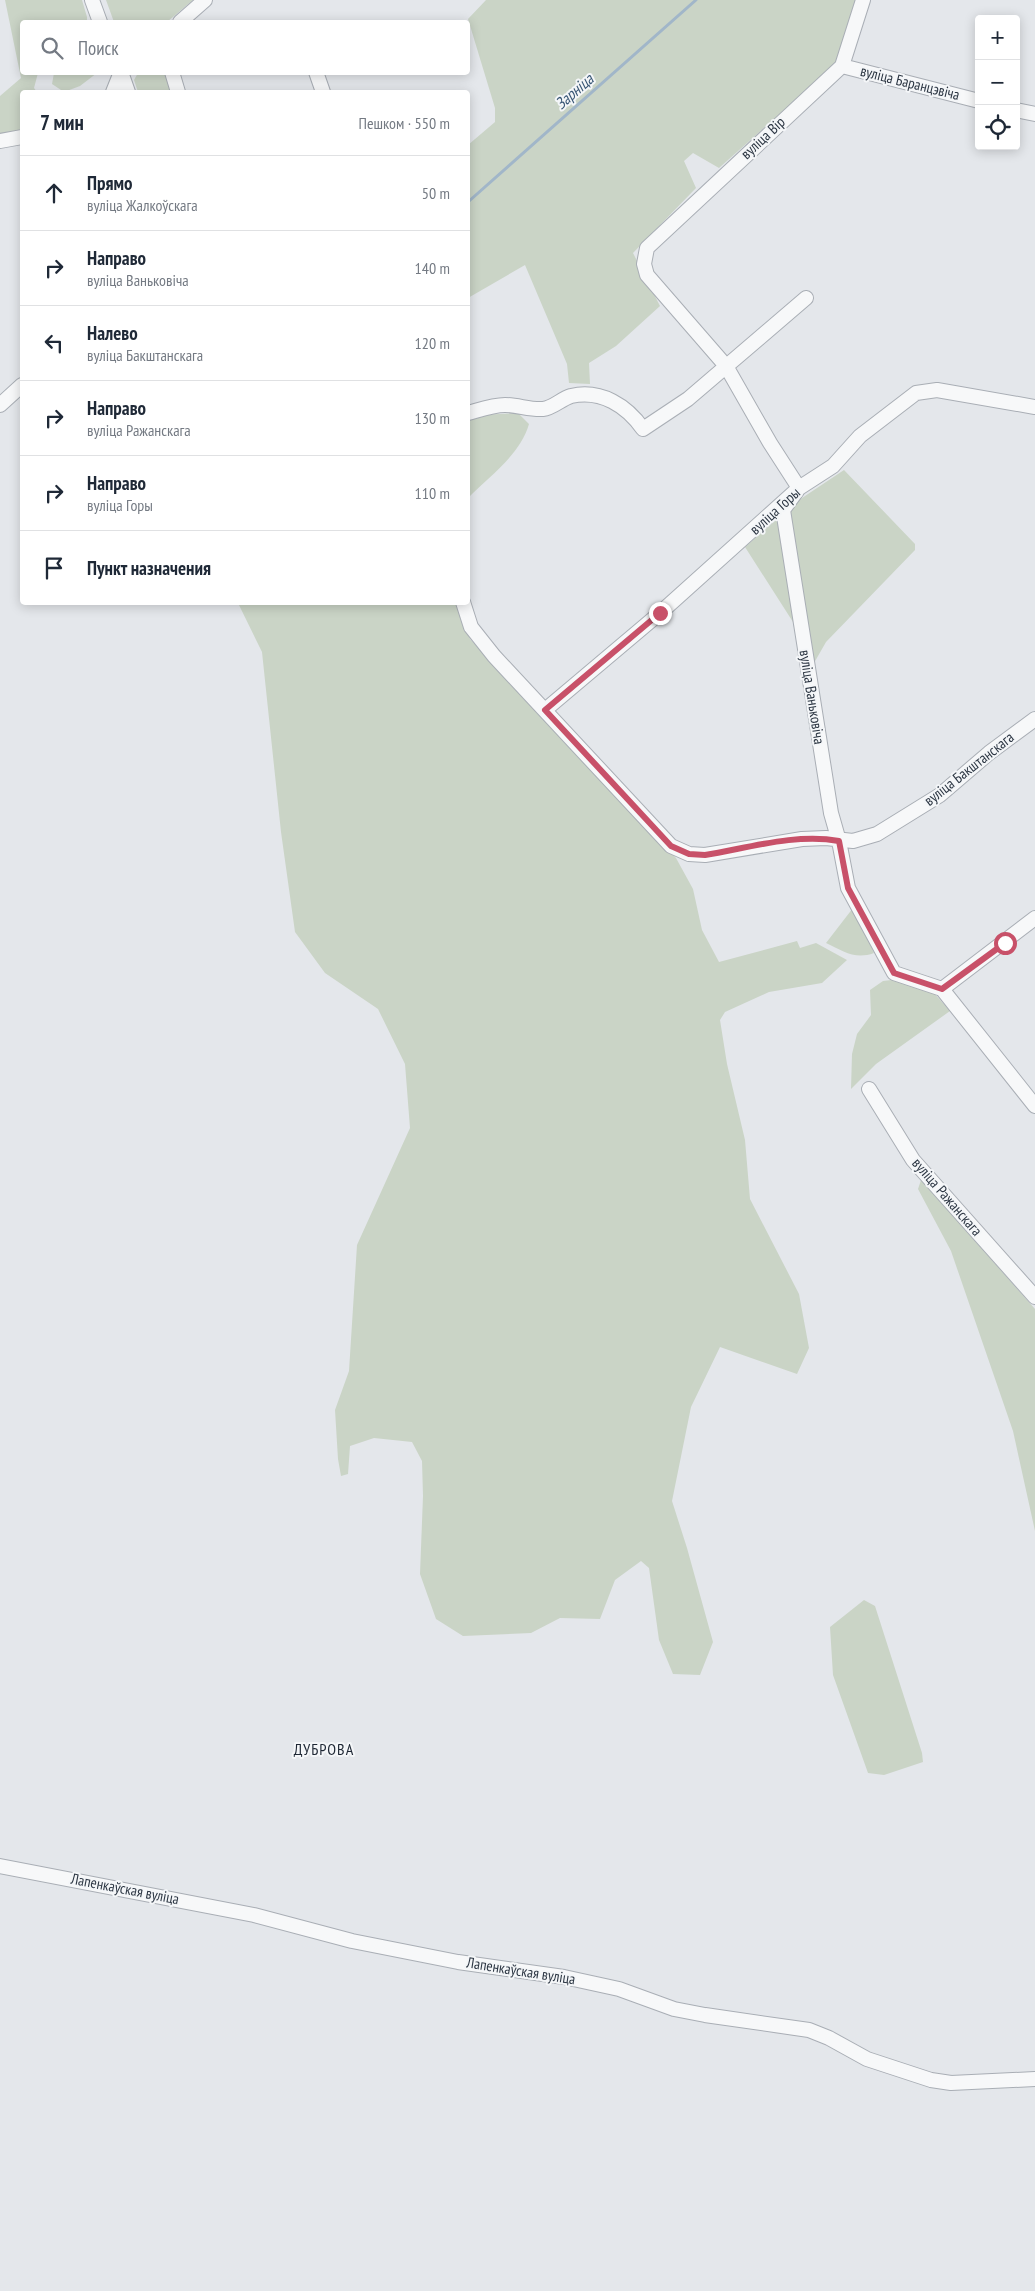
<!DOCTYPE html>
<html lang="ru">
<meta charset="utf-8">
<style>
:root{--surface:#fff;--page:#f6f6f7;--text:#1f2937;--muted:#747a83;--line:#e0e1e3}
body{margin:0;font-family:"PT Sans Narrow",sans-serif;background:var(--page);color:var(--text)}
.controls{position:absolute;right:15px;top:15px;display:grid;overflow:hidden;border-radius:5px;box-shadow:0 2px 12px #0003}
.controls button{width:45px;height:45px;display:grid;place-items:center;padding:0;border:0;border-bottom:1px solid var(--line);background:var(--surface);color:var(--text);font:25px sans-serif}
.stop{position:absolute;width:15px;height:15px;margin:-11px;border:4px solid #c85169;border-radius:50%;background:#fff}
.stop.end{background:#c85169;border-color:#fff;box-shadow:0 1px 5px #0008}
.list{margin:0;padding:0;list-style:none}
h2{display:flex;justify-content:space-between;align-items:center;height:65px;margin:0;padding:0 20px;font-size:21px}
h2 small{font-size:16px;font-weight:400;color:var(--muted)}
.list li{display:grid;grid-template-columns:32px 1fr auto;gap:15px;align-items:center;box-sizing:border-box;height:75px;padding:0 20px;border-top:1px solid var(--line)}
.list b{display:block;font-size:19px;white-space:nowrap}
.list p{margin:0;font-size:16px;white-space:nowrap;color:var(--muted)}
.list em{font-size:16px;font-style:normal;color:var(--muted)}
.icon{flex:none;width:28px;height:28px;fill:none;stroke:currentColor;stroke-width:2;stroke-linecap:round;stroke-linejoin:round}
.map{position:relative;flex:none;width:1035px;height:2291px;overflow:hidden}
.search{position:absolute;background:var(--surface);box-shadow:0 2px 12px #0003;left:20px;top:20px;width:450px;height:55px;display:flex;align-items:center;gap:12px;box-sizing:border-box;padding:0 18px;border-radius:5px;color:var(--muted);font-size:19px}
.panel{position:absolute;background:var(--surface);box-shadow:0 2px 12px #0003;left:20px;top:90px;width:450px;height:515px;border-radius:5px}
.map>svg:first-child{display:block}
.green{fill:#cad4c6}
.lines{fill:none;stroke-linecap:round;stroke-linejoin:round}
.stream{stroke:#a1b6c9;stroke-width:3}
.minor-casing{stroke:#a9aeb5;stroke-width:16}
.minor{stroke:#f7f8f9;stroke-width:14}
.route{stroke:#c85169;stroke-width:6}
.labels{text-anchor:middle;stroke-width:4;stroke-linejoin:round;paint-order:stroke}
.street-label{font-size:15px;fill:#2c3643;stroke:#f4f6f8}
.water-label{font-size:16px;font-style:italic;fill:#385675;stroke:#f4f6f8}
.neighbourhood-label{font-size:16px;letter-spacing:1px;fill:#1e2734;stroke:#f4f6f8}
</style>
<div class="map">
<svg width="1035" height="2291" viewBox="0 0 1035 2291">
<rect width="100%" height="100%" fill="#e4e7eb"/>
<path class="green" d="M5 0H82L87 17V22H22V72L38 73 34 88 37 92H22V130L0 135V96L21 78Z
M106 0H193L167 22H114Z
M486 0H856L836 64 719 168 693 153 684 161 696 188 633 253 660 306 616 346 589 363 590 384 569 383 567 364 525 265 468 298V145L495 122V108L468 19Z
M54 73V72L97 73 80 86 64 92 52 84Z
M138 73H166L171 92H138L134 80Z
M518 413 529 424C520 455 490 476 468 498V419L479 415Z
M844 470 915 544V550L826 642 814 663 790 519V506Z
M776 520 780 522 800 660 793 622 745 547Z
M238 603H456L470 639 676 858 693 889 702 930 719 962 797 941 800 948 816 943 847 960 822 983 769 992 725 1012 720 1020 727 1064 745 1140 750 1199 799 1294 809 1348 797 1374 720 1347 691 1407 672 1501 687 1548 713 1642 700 1675 673 1674 659 1640 649 1568 641 1561 615 1580 600 1619 560 1618 531 1633 463 1636 436 1619 420 1574 423 1496 422 1461 412 1442 374 1438 350 1446 348 1474 341 1476 338 1459 335 1410 349 1371 357 1245 410 1128 405 1064 378 1009 325 973 295 932 281 832 262 652Z
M853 908 874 953C855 960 843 951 826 943Z
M900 979 933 992 950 1011 876 1064 851 1089 852 1054 857 1034 871 1015 870 990 883 981Z
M921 1180 1035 1309V1531L1013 1431 951 1251 918 1189Z
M864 1600 875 1606 922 1753 923 1762 884 1775 868 1773 833 1675 830 1627Z"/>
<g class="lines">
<path class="stream" d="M468 202 696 0"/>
<g class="minor-casing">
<path id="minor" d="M92 0 100 22
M863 0 842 66 647 248 644 264 647 275 726 366 770 443 799 488 783 510 831 813 839 841 848 888 894 973 942 989 1035 1106
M180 22 205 0
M842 66 979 101
M121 72 128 92
M172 72 178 92
M316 72 323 92
M113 92 121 72
M1016 110 1035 114
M0 141 22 137
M0 405 22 385
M468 413C479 410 493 405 505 405 518 405 530 410 543 409 553 408 561 399 571 396 601 389 627 406 643 429L688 399 806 298
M463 602 471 627 494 656 671 846 689 854 705 855 802 839 826 838 853 841 877 834 940 795 989 753 1035 719
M545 710 660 613 799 488 833 466 860 436 916 393 937 390 1035 407
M942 989 1035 918
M869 1089 913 1160 1035 1297
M0 1866 254 1915 352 1941 458 1962 564 1977 619 1989 674 2009 705 2015 809 2030 829 2038 867 2059 931 2080 951 2083 1035 2079"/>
</g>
<use href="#minor" class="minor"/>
</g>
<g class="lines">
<path class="route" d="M660 613 545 710 671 846 689 854 705 855C748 848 796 833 839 841L848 888 894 973 942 989 1005 943"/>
</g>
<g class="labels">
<g class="street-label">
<text transform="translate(910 83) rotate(14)" y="5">вуліца Баранцэвіча</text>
<text transform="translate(763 138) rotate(-43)" y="5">вуліца Вір</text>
<text transform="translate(775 511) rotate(-42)" y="5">вуліца Горы</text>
<text transform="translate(812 697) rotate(81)" y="5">вуліца Ваньковіча</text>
<text transform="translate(969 769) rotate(-38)" y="5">вуліца Бакштанскага</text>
<text transform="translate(947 1197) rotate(49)" y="5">вуліца Ражанскага</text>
<text transform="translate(125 1889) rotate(11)" y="5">Лапенкаўская вуліца</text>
<text transform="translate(521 1971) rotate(9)" y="5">Лапенкаўская вуліца</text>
</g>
<g class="water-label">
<text transform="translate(574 91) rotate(-41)" y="6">Зарніца</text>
</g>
<g class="neighbourhood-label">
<text x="324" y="1755">ДУБРОВА</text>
</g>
</g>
</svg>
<div class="controls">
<button>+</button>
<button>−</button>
<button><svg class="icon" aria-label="locate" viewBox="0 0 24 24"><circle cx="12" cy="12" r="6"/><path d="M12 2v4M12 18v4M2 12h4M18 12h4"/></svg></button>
</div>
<div class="stop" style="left:1005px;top:943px"></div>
<div class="stop end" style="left:660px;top:613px"></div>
<div class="search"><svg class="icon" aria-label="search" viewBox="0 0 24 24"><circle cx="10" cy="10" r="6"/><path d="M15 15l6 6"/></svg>Поиск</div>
<section class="panel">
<h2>7 мин<small>Пешком · 550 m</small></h2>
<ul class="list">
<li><svg class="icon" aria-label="ahead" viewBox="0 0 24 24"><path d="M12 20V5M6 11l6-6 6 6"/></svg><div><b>Прямо</b><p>вуліца Жалкоўскага</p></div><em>50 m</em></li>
<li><svg class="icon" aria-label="right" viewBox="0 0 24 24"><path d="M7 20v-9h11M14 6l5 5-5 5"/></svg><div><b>Направо</b><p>вуліца Ваньковіча</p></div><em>140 m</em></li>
<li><svg class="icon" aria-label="left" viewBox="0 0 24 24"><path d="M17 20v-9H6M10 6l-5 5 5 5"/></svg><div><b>Налево</b><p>вуліца Бакштанскага</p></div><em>120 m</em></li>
<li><svg class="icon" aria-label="right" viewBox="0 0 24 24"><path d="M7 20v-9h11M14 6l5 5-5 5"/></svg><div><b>Направо</b><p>вуліца Ражанскага</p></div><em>130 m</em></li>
<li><svg class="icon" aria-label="right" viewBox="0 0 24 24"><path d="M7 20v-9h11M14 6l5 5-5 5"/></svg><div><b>Направо</b><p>вуліца Горы</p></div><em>110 m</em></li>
<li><svg class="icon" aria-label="arrive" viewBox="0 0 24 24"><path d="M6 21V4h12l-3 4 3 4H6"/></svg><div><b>Пункт назначения</b></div></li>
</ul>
</section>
</div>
